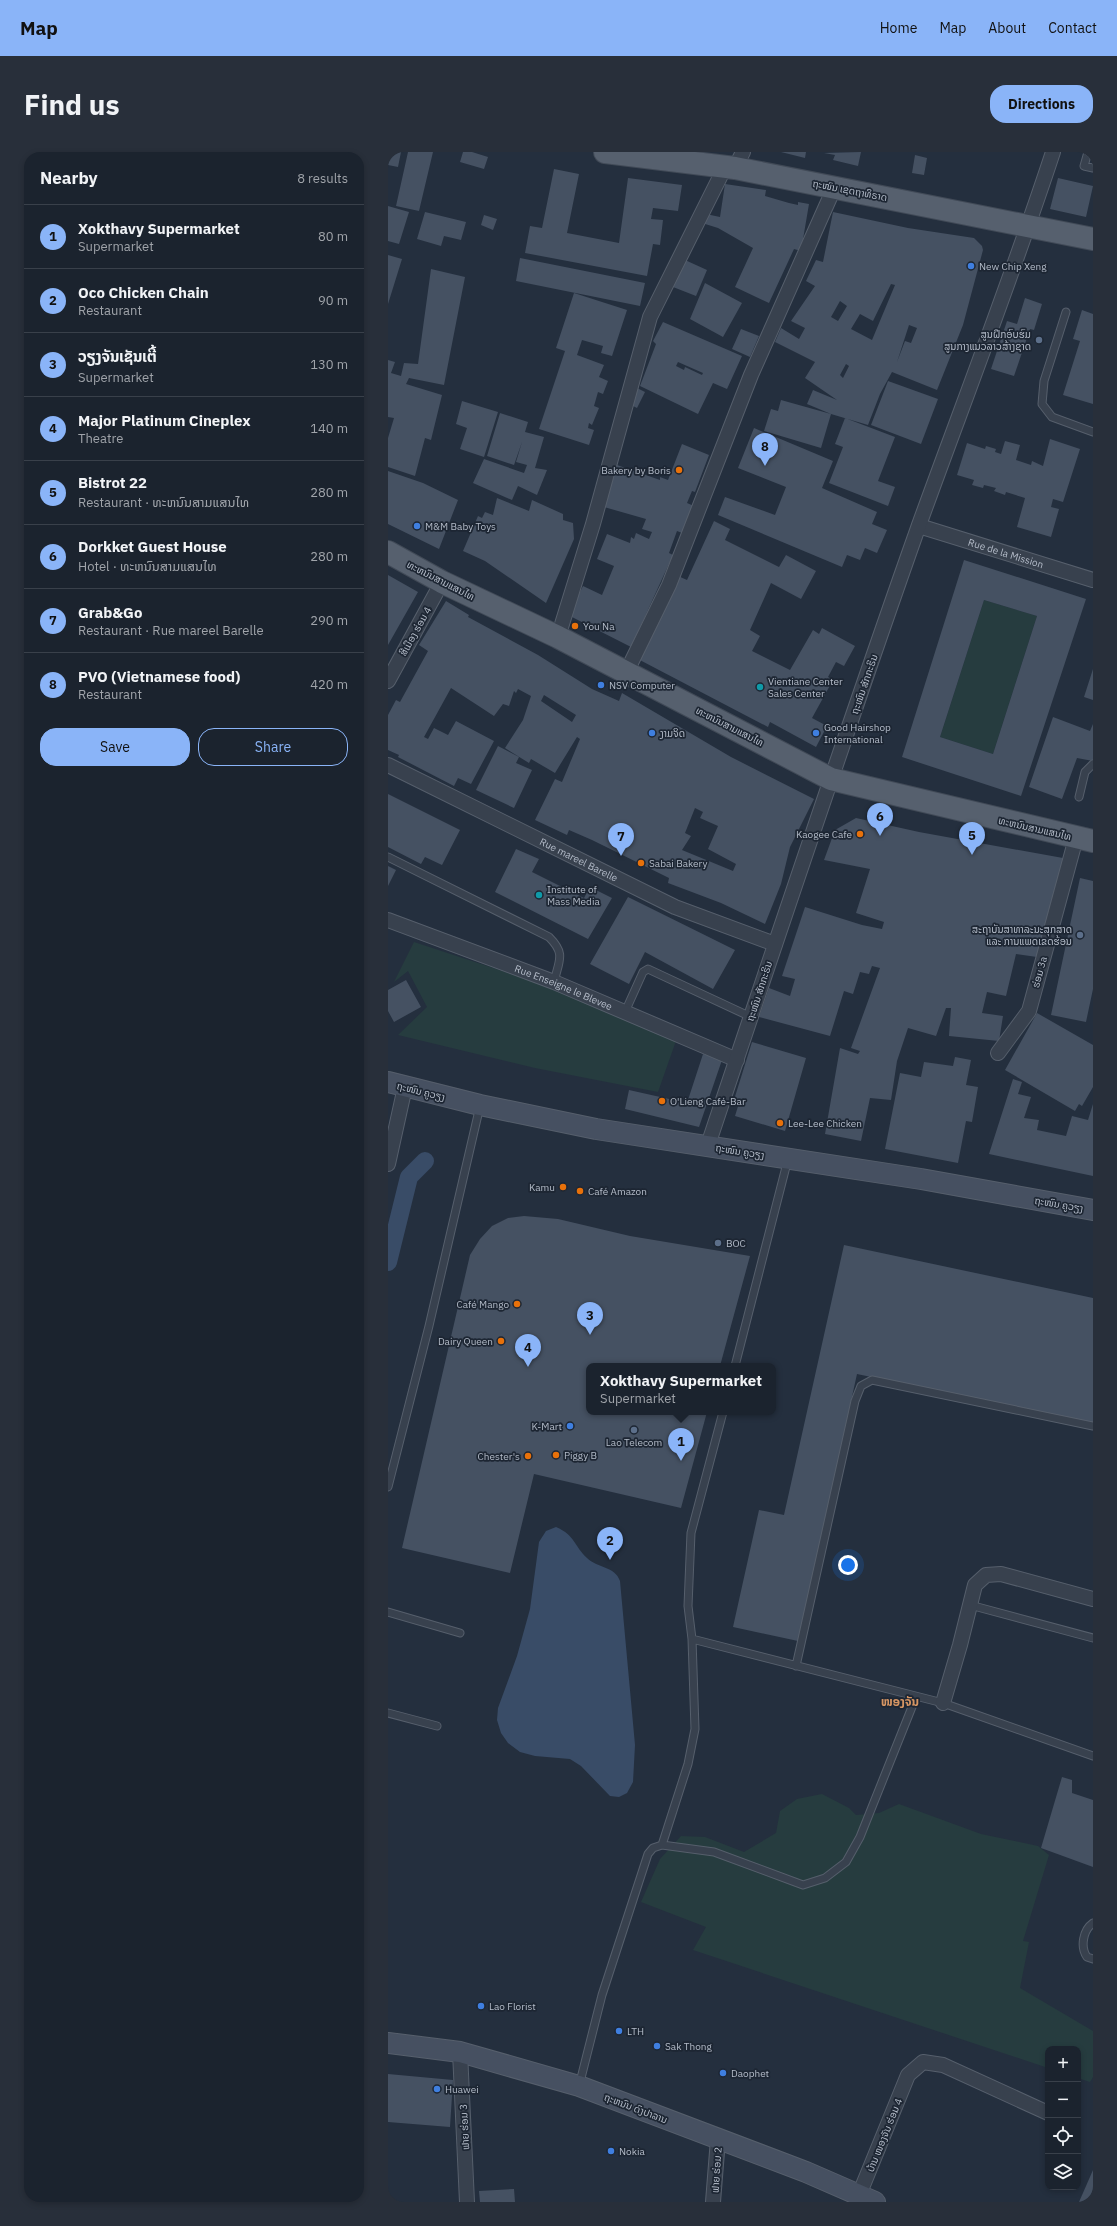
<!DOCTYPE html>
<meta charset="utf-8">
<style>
:root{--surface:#1b232e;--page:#282f3a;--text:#f1f3f6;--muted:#a0a4aa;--line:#39404a;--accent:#8ab4f8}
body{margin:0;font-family:"IBM Plex Sans","Noto Sans Lao",sans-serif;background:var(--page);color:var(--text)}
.controls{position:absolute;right:12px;bottom:12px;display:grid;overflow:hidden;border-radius:8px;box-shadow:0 2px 6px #0003}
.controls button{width:36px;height:36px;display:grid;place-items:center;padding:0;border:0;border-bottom:1px solid var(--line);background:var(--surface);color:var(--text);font:20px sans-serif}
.you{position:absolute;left:460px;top:1413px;width:14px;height:14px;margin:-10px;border:3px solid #fff;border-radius:50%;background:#1a73e8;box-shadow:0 0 0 6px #1a73e833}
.badge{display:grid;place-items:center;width:26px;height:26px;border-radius:50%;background:var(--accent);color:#111;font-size:13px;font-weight:700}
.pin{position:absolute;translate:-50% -33px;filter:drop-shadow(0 1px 2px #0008)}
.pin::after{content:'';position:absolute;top:21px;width:14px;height:12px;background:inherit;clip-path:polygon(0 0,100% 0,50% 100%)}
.popup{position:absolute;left:198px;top:1211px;width:190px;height:52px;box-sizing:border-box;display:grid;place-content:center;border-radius:8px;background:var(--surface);filter:drop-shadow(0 1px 3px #0005);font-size:13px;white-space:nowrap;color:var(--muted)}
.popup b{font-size:15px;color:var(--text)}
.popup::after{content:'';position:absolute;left:50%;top:100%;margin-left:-8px;border:8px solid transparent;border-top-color:var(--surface)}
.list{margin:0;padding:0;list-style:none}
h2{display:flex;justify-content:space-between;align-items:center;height:52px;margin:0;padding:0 16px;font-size:17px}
h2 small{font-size:13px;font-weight:400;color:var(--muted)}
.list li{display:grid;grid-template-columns:26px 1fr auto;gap:12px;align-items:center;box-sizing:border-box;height:64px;padding:0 16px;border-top:1px solid var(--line)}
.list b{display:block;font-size:15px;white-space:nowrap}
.list p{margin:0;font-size:13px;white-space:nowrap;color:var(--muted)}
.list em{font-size:13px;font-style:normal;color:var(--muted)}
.actions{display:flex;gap:8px;padding:12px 16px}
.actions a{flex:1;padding:9px 0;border:1px solid var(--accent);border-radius:16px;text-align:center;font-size:14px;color:var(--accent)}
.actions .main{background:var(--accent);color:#111}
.icon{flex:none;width:22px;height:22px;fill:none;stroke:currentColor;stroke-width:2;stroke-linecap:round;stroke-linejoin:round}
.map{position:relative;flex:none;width:705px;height:2050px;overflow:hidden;border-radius:16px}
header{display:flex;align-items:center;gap:24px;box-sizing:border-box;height:56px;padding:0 20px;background:var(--accent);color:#111}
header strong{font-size:19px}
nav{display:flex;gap:22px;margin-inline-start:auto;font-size:14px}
.intro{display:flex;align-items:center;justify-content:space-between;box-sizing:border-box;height:96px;padding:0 24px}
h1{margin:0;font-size:28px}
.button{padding:10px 18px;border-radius:16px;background:var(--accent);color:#111;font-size:14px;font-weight:700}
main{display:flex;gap:24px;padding:0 24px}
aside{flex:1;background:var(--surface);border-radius:16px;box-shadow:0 2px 6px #0003}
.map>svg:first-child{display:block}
.green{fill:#263c3f}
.water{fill:#394c67}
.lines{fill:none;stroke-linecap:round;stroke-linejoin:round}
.canal{stroke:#394c67;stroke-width:18}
.building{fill:#455162;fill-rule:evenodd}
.lane-casing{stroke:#565f6c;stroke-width:9}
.street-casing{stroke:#565f6c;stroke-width:16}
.secondary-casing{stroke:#565f6c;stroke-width:22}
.primary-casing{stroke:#414a57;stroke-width:24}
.lane{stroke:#38414e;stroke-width:7}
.street{stroke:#38414e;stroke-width:14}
.secondary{stroke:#465061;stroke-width:20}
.primary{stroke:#56606e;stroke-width:22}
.shop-dot{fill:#3f7fe0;stroke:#1d2633;stroke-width:1.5}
.service-dot{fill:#5c6f8a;stroke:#1d2633;stroke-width:1.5}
.food-dot{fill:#e8710a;stroke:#1d2633;stroke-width:1.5}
.culture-dot{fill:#0f9aa8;stroke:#1d2633;stroke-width:1.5}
.labels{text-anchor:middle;stroke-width:3.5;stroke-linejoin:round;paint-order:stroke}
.street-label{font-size:10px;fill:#b4bcc9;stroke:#1d2633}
.poi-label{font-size:10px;fill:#b4bcc9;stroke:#1d2633;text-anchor:start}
.quarter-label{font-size:12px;font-weight:bold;fill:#d59563;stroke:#1d2633}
</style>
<header>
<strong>Map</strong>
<nav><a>Home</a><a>Map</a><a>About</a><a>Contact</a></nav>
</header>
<div class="intro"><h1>Find us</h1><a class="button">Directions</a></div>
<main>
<aside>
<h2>Nearby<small>8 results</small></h2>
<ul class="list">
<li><span class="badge">1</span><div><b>Xokthavy Supermarket</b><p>Supermarket</p></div><em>80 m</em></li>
<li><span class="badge">2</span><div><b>Oco Chicken Chain</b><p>Restaurant</p></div><em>90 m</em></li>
<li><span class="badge">3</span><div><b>ວຽງຈັນເຊັນເຕີ້</b><p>Supermarket</p></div><em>130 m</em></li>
<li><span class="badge">4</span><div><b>Major Platinum Cineplex</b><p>Theatre</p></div><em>140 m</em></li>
<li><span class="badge">5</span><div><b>Bistrot 22</b><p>Restaurant · ທະຫນົນສາມແສນໄທ</p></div><em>280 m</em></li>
<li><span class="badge">6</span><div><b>Dorkket Guest House</b><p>Hotel · ທະຫນົນສາມແສນໄທ</p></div><em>280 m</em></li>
<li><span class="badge">7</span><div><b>Grab&amp;Go</b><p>Restaurant · Rue mareel Barelle</p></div><em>290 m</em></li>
<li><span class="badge">8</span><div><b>PVO (Vietnamese food)</b><p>Restaurant</p></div><em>420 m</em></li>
</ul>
<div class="actions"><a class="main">Save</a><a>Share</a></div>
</aside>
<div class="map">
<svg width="705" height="2050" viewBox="0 0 705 2050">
<rect width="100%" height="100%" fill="#242f3e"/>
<path class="green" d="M596 448 649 464 605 602 552 585Z
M26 790 157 833 289 886 270 940 147 916 10 883 39 855 20 819 6 830Z
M434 1642 461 1656 468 1663 491 1661 511 1652 593 1682 650 1694 661 1703 635 1789 641 1790 632 1836 705 1879V1925L702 1930 690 1926V1897H660V1916L305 1798 318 1775 253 1750 272 1707 293 1684 317 1685 356 1700 388 1681 392 1659 409 1647Z"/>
<path class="water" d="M168 1375C187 1383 186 1394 199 1406 209 1416 227 1414 232 1429L247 1593 245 1630 239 1641 231 1645 222 1644 193 1614 182 1607 147 1604 132 1600 120 1591 113 1581 109 1568 110 1556 129 1504 142 1457 151 1390 158 1379Z"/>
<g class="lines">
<path class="canal" d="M0 1110 21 1025 37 1009"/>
</g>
<path class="building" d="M0 0H13L10 15 0 13Z
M20 0H45L31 59 8 54Z
M75 0H84L100 5 96 17 72 10Z
M393 0H418L417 6Z
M473 0 470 14 445 8 447 3 436 1Z
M527 3 539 6 536 23 524 21Z
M166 17 191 22 179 81 231 91 240 26 294 33 290 59 265 56 263 67 275 68 272 93 265 92 259 124 137 101 142 74 154 76Z
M670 26 705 34 698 65 662 57Z
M337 32 378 38 377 44 401 51 410 53V50L421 52 413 99 406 97 381 151 347 135 365 96 330 76 314 71 318 62 332 65Z
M0 54 21 60 11 92 0 89Z
M37 60 78 70 73 88 56 84 53 94 29 87Z
M445 60 520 76 586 86 594 94 595 98 575 173 549 238 504 220 492 242 480 273 443 262 419 252 425 238 449 248 417 226 427 210 387 190 393 176 411 187 417 176 403 169 427 134 418 129 428 108 435 110ZM503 132 507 133 484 188 463 177 472 162 485 169ZM452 149 459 154 450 169 443 165ZM521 173 529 176 523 191 517 189 509 210ZM458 212 461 214 455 226 452 223Z
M96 63 109 67 105 78 93 73Z
M0 103 14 107 0 152Z
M132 106 257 131 252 154 128 129Z
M297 108 319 118 308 144 285 135Z
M43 117 77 125 56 233 21 226 18 232 54 243 43 288 37 286 27 324 0 315V286L6 266 0 265V208L7 210 3 221 13 224 16 211 30 212Z
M317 131 354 151 335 185 302 167Z
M186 141 239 158 224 204 213 201 215 194 194 188 189 203 216 213 211 225 220 229 215 242 210 240 206 254 211 256 204 273 201 271 200 276 206 278 201 293 151 277 177 199 168 196Z
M637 146 654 152 646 178 642 177 626 224 603 217 619 169 629 172Z
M694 158 705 162V252L675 243 692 189 685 187Z
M275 170 354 204 339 237 325 231 310 262 252 234 268 192 265 189ZM290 210 315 221 314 223 297 215 296 218 288 214Z
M353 177 371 184 362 205 344 197Z
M500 229 550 247 533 292 483 273Z
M249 236 257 240 249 256 241 252Z
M393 248 443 262 433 296 376 279 383 257 390 259Z
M74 249 110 260 96 305 72 297 79 276 68 272Z
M112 261 140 270 137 280 156 285 147 316 159 318 149 343 130 334 124 348 85 331 96 307 136 321 139 313 128 310 134 290 126 313 99 304Z
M457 266 507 285 490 329 507 335 500 354 441 331 455 295 447 292Z
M366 276 445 309 434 336 489 360 484 372 499 378 489 401 477 396 472 408 459 403 454 415 330 363 337 345 387 363 398 335 350 316Z
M662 287 692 297 675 350 665 347 663 355 671 357 663 385 629 375 637 346 618 340 617 343 606 339 608 336 596 333 595 336 584 333 586 328 569 323 579 291 597 297 598 294 608 297 607 300 613 302 617 289 632 293 628 308 643 313 644 309 655 314Z
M294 292 321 303 307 340 304 339 299 351 306 354 294 381 289 379 281 401 285 403 243 495 180 463 195 434 214 443 226 414 209 407 219 382 242 391 243 385 246 387 248 381 261 387 264 380 254 377 258 367 216 355 229 313 272 328V325L280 328Z
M0 319 35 331 70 348 51 397 0 372Z
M109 346 141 359 144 348 175 362V368L185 371 186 387 158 451 97 409 75 399 90 364 94 366 97 360 105 363Z
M326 369 342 377 337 388 391 415 398 403 428 419 413 447 383 431 362 478 372 484 364 499 402 518 425 478 431 482 434 476 467 494 456 514 448 510 440 525 445 528 424 566 439 574 428 595 382 570 380 575 248 506 290 424 299 428Z
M576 408 698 447 633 644 514 605ZM596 448 649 464 605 602 552 585Z
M0 423 30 440 0 493Z
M58 449 81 463 80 465 150 503 204 537 231 549 234 541 343 605 426 647 402 695 393 732 377 772 333 751 280 731 281 726 204 688 181 678 179 683 147 668 167 627 174 630 192 587 189 585 167 621 143 607 141 611 117 596 135 568 143 544 130 537 128 541 126 539 121 554 115 552 106 564 63 536 36 585 40 587 46 576 60 583 68 569 106 589 83 632 70 626 66 634 10 605 11 603 0 598V563L8 548 12 550 40 499 31 493ZM156 543 188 563 184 570 153 549ZM307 656 315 660 312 666 330 674 320 697 348 712 345 719 294 698 303 684 297 681Z
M705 517V548L696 545Z
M665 565 702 579 705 572V609L689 606 674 647 641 635Z
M110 594 131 605 128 611 144 618 126 656 88 638Z
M0 642 72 678 54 713 37 705 33 712 0 695Z
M468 666 531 680 675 706 665 753 649 805 628 802 618 844 599 840 594 861 615 864 611 889 561 884 563 856H558L548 884 520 876 509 909 503 948 482 946 473 989 437 982 452 896 470 902 472 899 463 896 492 816 484 814 481 822 472 820 465 842 456 839 442 884 371 865 381 836 402 844 407 827 394 824 417 755 474 773 494 777 496 770 468 761 482 717 436 708 447 678Z
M128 697 151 707 144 720 196 746 202 735 224 746 200 787 107 740Z
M0 714 8 718 0 734Z
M692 726 705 729V837L698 870 663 863Z
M240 745 347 798 325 837 257 800 241 832 202 812Z
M18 828 33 855 6 870 0 859V838Z
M649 861 705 893V935L694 954 691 952 687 959 617 918Z
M364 890 418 906 397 979 347 964 351 951H345Z
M315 902 334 908 311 975 237 957 241 938 299 951Z
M567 905 583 908 578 933 590 935 584 970 578 969 570 1011 497 997 512 921 533 925 536 910 565 914Z
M625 927 634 930 630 942 643 945 636 966 651 968 649 978 678 984 684 964 700 968 705 952V1024L601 1002Z
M136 1064 170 1067 242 1084 362 1104 332 1214H201V1260H319L293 1356 146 1322 122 1421 14 1396 82 1103 92 1087 104 1074 120 1066Z
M456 1093 705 1146V1272L469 1222 410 1489 345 1475 371 1358 396 1363Z
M674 1625 684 1628V1641L705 1648V1715L653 1696Z
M0 1922 65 1928 62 1975 0 1970Z
M705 2018V2050H691Z
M126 2037 127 2050H92L91 2039Z"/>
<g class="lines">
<g class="lane-casing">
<path id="lane" d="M700 0 696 14 705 16
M678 160 656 229 654 252 664 265 705 280
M691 645 697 620 705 612
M0 705 161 785C178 802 171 808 166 830
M237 860 255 820 260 817 363 865
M347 1214 400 1007
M0 1335 41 1174 92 954
M582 1453 705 1486
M0 1460 72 1481
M304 1487 555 1551 705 1604
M408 1514 467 1249 473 1234 484 1228 705 1274
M0 1561 49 1574
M274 1693 300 1612 307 1577 304 1487 300 1454 303 1381 335 1260
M705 1771C695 1778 692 1795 699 1805L705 1807
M191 1934 214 1843 260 1702 265 1696 274 1693 326 1700 415 1733 437 1726 458 1710 472 1685 528 1545"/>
</g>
<g class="street-casing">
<g id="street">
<path d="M347 16 355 0"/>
<path id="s1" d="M531 374 705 428"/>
<path d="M170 485 205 372 262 165 337 15"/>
<path d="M238 521 281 433 363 223 447 34"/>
<path d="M0 529 54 430"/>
<path id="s2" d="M0 613 287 755 387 792"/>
<path id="s3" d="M0 768 166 830 349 908"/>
<path d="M610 901 641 859 688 686"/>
<path d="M320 993C389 786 458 579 531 373 576 249 624 125 665 0"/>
<path d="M0 1012 17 935"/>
<path d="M555 1551 572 1493 587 1433 598 1423 613 1422 705 1447"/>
<path d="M72 1900 79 2050"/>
<path d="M471 2043 520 1923 535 1910 555 1913 660 1961"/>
<path d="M325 2050 330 1987"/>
</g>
</g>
<g class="secondary-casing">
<path id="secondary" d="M0 930 92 953 208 977 533 1027 705 1058
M0 1891 72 1900 191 1934 418 2020 487 2050"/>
</g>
<g class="primary-casing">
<path id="primary" d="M217 0 347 16 705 87
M0 400 54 430 170 485 443 627 705 689"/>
</g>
<use href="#lane" class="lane"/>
<use href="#street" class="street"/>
<use href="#secondary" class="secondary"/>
<use href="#primary" class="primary"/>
</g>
<g class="shop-dot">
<circle cx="583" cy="114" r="4"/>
<circle cx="29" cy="374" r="4"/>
<circle cx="213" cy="533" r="4"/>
<circle cx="264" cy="581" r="4"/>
<circle cx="428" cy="581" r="4"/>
<circle cx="182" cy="1274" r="4"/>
<circle cx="93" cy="1854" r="4"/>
<circle cx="231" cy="1879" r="4"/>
<circle cx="269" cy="1894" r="4"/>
<circle cx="335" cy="1921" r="4"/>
<circle cx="49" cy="1937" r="4"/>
<circle cx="223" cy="1999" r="4"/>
</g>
<g class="service-dot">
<circle cx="651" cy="188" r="4"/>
<circle cx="692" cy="783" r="4"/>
<circle cx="330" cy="1091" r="4"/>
<circle cx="246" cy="1278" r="4"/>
</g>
<g class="food-dot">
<circle cx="291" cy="318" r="4"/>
<circle cx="187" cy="474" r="4"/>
<circle cx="472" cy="682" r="4"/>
<circle cx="253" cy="711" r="4"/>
<circle cx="274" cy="949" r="4"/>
<circle cx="392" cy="971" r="4"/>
<circle cx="175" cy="1035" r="4"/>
<circle cx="192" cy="1039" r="4"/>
<circle cx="129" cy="1152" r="4"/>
<circle cx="113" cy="1189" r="4"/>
<circle cx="168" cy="1303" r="4"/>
<circle cx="140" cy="1304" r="4"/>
</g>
<g class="culture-dot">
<circle cx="372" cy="535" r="4"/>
<circle cx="151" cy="743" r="4"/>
</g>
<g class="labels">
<g class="street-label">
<text transform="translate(462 38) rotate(11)" y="4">ຖະໜົນ ເຊດຖາທິຣາດ</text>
<text dy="4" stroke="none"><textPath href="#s1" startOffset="91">Rue de la Mission</textPath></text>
<text transform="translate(53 428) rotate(27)" y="4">ທະຫນົນສາມແສນໄທ</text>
<text transform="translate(27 479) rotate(-61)" y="4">ສີເມືອງ ຮ່ອມ 4</text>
<text transform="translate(476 532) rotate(-71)" y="4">ຖະໜົນ ສັກກະຣິນ</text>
<text transform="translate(342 574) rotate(27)" y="4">ທະຫນົນສາມແສນໄທ</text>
<text transform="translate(647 676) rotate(13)" y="4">ທະຫນົນສາມແສນໄທ</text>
<text dy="4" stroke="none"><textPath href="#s2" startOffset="213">Rue mareel Barelle</textPath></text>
<text transform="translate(651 820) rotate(-75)" y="4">ຮ່ອມ 3a</text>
<text dy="4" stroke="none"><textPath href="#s3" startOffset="188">Rue Enseigne le Blevee</textPath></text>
<text transform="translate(371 839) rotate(-72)" y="4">ຖະໜົນ ສັກກະຣິນ</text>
<text transform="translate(33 939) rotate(14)" y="4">ຖະໜົນ ຄູວຽງ</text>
<text transform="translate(352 999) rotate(9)" y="4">ຖະໜົນ ຄູວຽງ</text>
<text transform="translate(671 1052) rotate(10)" y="4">ຖະໜົນ ຄູວຽງ</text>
<text transform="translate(248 1956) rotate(21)" y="4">ຖະຫນົນ ດົງປາລານ</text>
<text transform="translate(76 1975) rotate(-93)" y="4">ຟາຍ ຮ່ອມ 3</text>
<text transform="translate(496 1983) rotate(-68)" y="4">ບ້ານ ໜອງຈັນ ຮ່ອມ 4</text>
<text transform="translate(328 2018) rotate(-86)" y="4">ຟາຍ ຮ່ອມ 2</text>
</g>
<g class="poi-label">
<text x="591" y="118">New Chip Xeng</text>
<text x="643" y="186" text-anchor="end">ສູນຝຶກອົບຮົມ<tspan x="643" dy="12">ສູນກາງແນວລາວສ້າງຊາດ</tspan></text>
<text x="283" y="322" text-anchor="end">Bakery by Boris</text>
<text x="37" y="378">M&amp;M Baby Toys</text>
<text x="195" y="478">You Na</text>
<text x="380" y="533">Vientiane Center<tspan x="380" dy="12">Sales Center</tspan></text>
<text x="221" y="537">NSV Computer</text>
<text x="436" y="579">Good Hairshop<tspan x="436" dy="12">International</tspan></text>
<text x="272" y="585">ງາມຈິດ</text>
<text x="464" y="686" text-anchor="end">Kaogee Cafe</text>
<text x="261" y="715">Sabai Bakery</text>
<text x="159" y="741">Institute of<tspan x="159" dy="12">Mass Media</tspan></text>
<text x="684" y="781" text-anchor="end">ສະຖາບັນສາທາລະນະສຸກສາດ<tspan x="684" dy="12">ແລະ ການແພດເຂດຮ້ອນ</tspan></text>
<text x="282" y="953">O'Lieng Café-Bar</text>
<text x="400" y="975">Lee-Lee Chicken</text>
<text x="167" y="1039" text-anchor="end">Kamu</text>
<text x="200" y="1043">Café Amazon</text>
<text x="338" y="1095">BOC</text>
<text x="121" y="1156" text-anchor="end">Café Mango</text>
<text x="105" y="1193" text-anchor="end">Dairy Queen</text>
<text x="174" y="1278" text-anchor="end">K-Mart</text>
<text x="246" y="1294" text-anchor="middle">Lao Telecom</text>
<text x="176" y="1307">Piggy B</text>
<text x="132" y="1308" text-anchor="end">Chester's</text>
<text x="101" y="1858">Lao Florist</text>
<text x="239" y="1883">LTH</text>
<text x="277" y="1898">Sak Thong</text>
<text x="343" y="1925">Daophet</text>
<text x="57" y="1941">Huawei</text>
<text x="231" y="2003">Nokia</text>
</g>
<g class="quarter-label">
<text x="512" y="1554">ໜອງຈັນ</text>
</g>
</g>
</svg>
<div class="controls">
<button>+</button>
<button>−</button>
<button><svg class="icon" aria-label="locate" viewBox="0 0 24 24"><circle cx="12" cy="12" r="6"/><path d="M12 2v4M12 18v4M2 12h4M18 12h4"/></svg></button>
<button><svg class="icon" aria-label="layers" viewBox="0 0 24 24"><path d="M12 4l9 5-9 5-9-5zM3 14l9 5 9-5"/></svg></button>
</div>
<div class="you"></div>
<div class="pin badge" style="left:293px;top:1309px">1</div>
<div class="popup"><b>Xokthavy Supermarket</b>Supermarket</div>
<div class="pin badge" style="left:222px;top:1408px">2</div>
<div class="pin badge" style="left:202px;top:1183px">3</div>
<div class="pin badge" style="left:140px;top:1215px">4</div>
<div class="pin badge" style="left:584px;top:703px">5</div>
<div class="pin badge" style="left:492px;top:684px">6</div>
<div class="pin badge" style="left:233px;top:704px">7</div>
<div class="pin badge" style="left:377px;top:314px">8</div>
</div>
</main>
